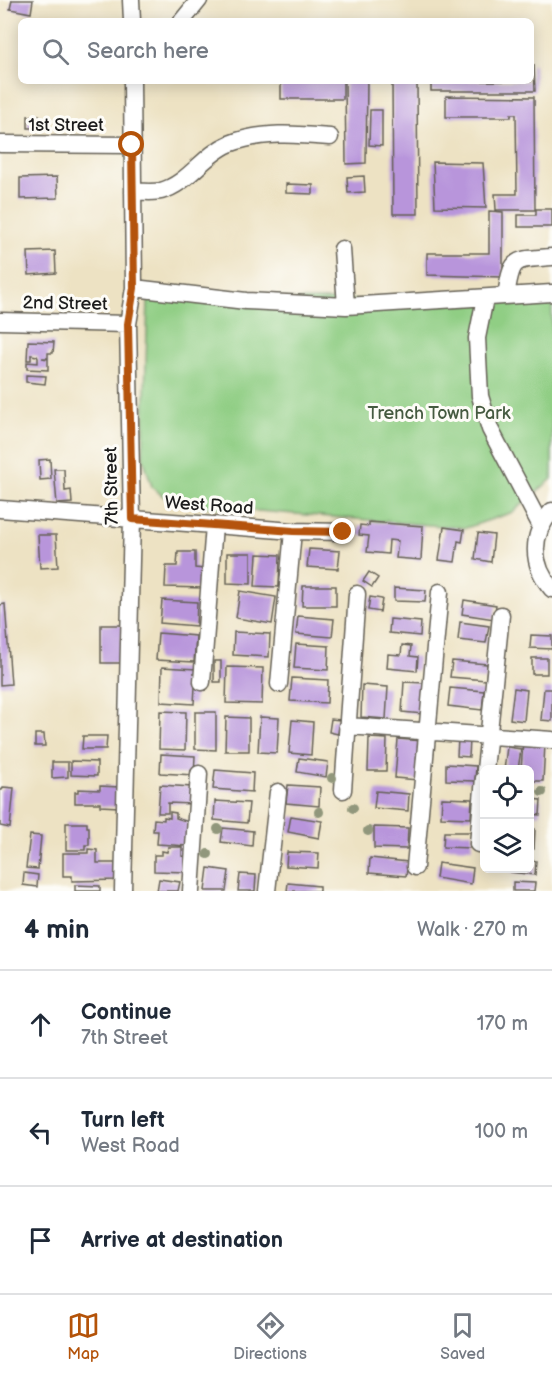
<!DOCTYPE html>
<meta charset="utf-8">
<style>
:root{--surface:#fff;--page:#f2f2f3;--text:#1f2937;--muted:#747a83;--line:#e0e1e3;--accent:#b45309}
body{margin:0;font-family:"Balsamiq Sans",sans-serif;background:var(--page);color:var(--text)}
.controls{position:absolute;right:18px;bottom:18px;display:grid;overflow:hidden;border-radius:9px;box-shadow:0 3px 15px #0003}
.controls button{width:54px;height:54px;display:grid;place-items:center;padding:0;border:0;border-bottom:2px solid var(--line);background:var(--surface);color:var(--text);font:30px sans-serif}
.stop{position:absolute;width:18px;height:18px;margin:-14px;border:4px solid #b45309;border-radius:50%;background:#fff}
.stop.end{background:#b45309;border-color:#fff;box-shadow:0 2px 6px #0008}
.list{margin:0;padding:0;list-style:none}
h2{display:flex;justify-content:space-between;align-items:center;height:78px;margin:0;padding:0 24px;font-size:26px}
h2 small{font-size:20px;font-weight:400;color:var(--muted)}
.list li{display:grid;grid-template-columns:39px 1fr auto;gap:18px;align-items:center;box-sizing:border-box;height:108px;padding:0 24px;border-top:2px solid var(--line)}
.list b{display:block;font-size:22px;white-space:nowrap}
.list p{margin:0;font-size:20px;white-space:nowrap;color:var(--muted)}
.list em{font-size:20px;font-style:normal;color:var(--muted)}
.icon{flex:none;width:33px;height:33px;fill:none;stroke:currentColor;stroke-width:2;stroke-linecap:round;stroke-linejoin:round}
.map{position:relative;flex:none;width:552px;height:891px;overflow:hidden}
.search{position:absolute;background:var(--surface);box-shadow:0 3px 15px #0003;left:18px;right:18px;top:18px;height:66px;display:flex;align-items:center;gap:15px;box-sizing:border-box;padding:0 21px;border-radius:9px;color:var(--muted);font-size:22px}
.sheet{height:402px;background:var(--surface)}
nav{display:flex;justify-content:space-around;align-items:center;box-sizing:border-box;height:84px;border-top:2px solid var(--line);background:var(--surface);font-size:16px;color:var(--muted)}
nav a{display:grid;justify-items:center;gap:3px}
nav .on{color:var(--accent)}
.map>svg:first-child{display:block}
.green{fill:#90ce84;stroke:#567550;stroke-width:1.5}
.building{fill:#b895db}
.lines{fill:none;stroke-linecap:round;stroke-linejoin:round}
.minor-casing{stroke:#656156;stroke-width:19}
.minor{stroke:#fff;stroke-width:16}
.tree{fill:#91977b}
.route{stroke:#b45309;stroke-width:8}
.labels{text-anchor:middle;stroke-width:6;stroke-linejoin:round;paint-order:stroke}
.street-label{font-size:18px;fill:#1c1c1c;stroke:#fdfcf7}
.park-label{font-size:18px;fill:#455a40;stroke:#fdfcf7}
</style>
<div class="map">
<svg width="552" height="891" viewBox="0 0 552 891">
<rect width="100%" height="100%" fill="#fdfcf7"/>
<filter id="ink" filterUnits="userSpaceOnUse"><feTurbulence type="fractalNoise" baseFrequency=".0167" numOctaves="2"/><feDisplacementMap in="SourceGraphic" scale="12" xChannelSelector="R" yChannelSelector="G"/><feConvolveMatrix kernelMatrix="1 2 1 2 8 2 1 2 1" color-interpolation-filters="sRGB"/></filter>
<filter id="wash" filterUnits="userSpaceOnUse"><feTurbulence type="fractalNoise" baseFrequency=".008" numOctaves="4" result="noise"/><feDisplacementMap in="SourceGraphic" scale="24" xChannelSelector="R" yChannelSelector="G"/><feGaussianBlur stdDeviation="1.35" result="paint"/><feColorMatrix in="noise" values="0 0 0 0 0 0 0 0 0 0 0 0 0 0 0 0 0 1.4 0 .05"/><feComposite in="paint" operator="in"/></filter>
<g filter="url(#wash)">
<rect width="100%" height="100%" fill="#ede2c3"/>
<path class="green" d="M148 300H552V479L513 512 466 528 173 504 152 487 143 457Z"/>
<g id="blocks">
<path class="building" d="M12 0H33L31 13 10 9Z
M531 65H534L535 91H431V81H531Z
M281 81H343V99H281Z
M345 81H367L366 163 346 164Z
M392 81H417L418 214H393Z
M446 96 534 97 535 210H496L495 194H517L516 114H511V117H446Z
M370 110H382V146L369 145Z
M39 115 40 128H28V116Z
M433 162 483 163 486 208 435 207Z
M364 176 365 192 348 193 347 177Z
M57 177 58 198 20 199V178Z
M286 184 313 185V194L286 193Z
M536 209H552V227H518V215H536Z
M489 211 503 212V277L427 275V253H489Z
M55 251 56 273 29 275 28 252Z
M28 341 54 342 53 353H48V358H42L48 359V370L27 369V362L38 363V358L37 356 31 355V360H27Z
M26 375 46 376 45 384 26 382Z
M50 459 51 479 40 480 39 460Z
M54 469H64L65 491 71 490 72 503 57 504Z
M369 522 423 526 421 560 396 558 398 541 389 540 388 554 367 552 369 536 359 535 360 525 369 526Z
M444 527 464 530 462 542 458 541 455 562 439 560Z
M478 533 494 535 491 562 475 559Z
M38 535H56L58 567 40 568Z
M309 549 340 551 338 569 307 567Z
M178 552H195V568L204 569V588L165 587 166 566H177Z
M227 553H251V584L227 583Z
M257 554 280 555 279 587 255 586Z
M369 572 378 578 372 587 363 581Z
M303 586H336V606H302Z
M394 588 426 590 425 602 394 601Z
M240 591 276 597 272 624 236 618Z
M370 597 382 599 380 612 368 610Z
M162 600 197 602 196 626 160 623Z
M464 600 496 605 494 619 462 614Z
M5 604 11 684 0 685V605Z
M298 616 334 619 332 637 296 634Z
M390 619 421 622 420 636 389 633Z
M460 622 489 626 486 643 458 640Z
M101 625H122V663H101Z
M234 632 270 634 269 657 233 655Z
M158 633 196 636 194 662 156 660Z
M531 635 552 636V649L530 648Z
M296 644 329 646 328 670 294 668Z
M402 645 411 646 410 656 418 657 417 671 387 668 388 654 401 655Z
M532 658H547V674H532Z
M214 661H221V682H214Z
M452 661 487 664 486 680 450 677Z
M162 667 196 669 194 704 161 702Z
M227 667 263 668 262 704 226 703Z
M292 678 328 680 327 703 290 701Z
M404 682 425 683 423 714 402 712Z
M362 685 388 687 386 719 361 717Z
M450 688 484 691 482 710 448 706Z
M514 688 527 690 524 721 510 719Z
M544 689H552V721L541 720Z
M160 711 186 712 185 750 159 749Z
M195 712H216V750L195 749Z
M226 717 249 718V751H225Z
M260 717 279 718 277 753 258 752Z
M331 719 340 720 338 734 329 732Z
M292 720 313 722 311 755 289 753Z
M35 734H44L45 746H35Z
M83 736H107L106 749H82Z
M369 738 387 739 386 771H368Z
M398 739 422 741 418 780 395 778Z
M458 739 470 740 469 757 457 756Z
M523 743 545 744 543 781H530V770H521Z
M507 747 521 749 518 770H504Z
M161 754 195 756 194 775 160 773Z
M299 758 328 762 326 777 297 772Z
M71 761 97 762V776L71 775Z
M52 762H68V777L52 778Z
M446 764 476 766 475 781 446 780Z
M215 770 253 773 252 792 213 789Z
M160 785 192 787V804L168 803V813H158Z
M288 785 320 787 319 806 286 803Z
M100 786 119 787V807L100 806V803H75V792H78V789L100 790Z
M3 787 14 788 10 828 0 826V790H2Z
M376 791 409 794 408 811 374 808Z
M442 798 472 799 471 818 441 817Z
M530 799 541 800 540 815 530 814Z
M215 801 249 803 247 823 214 820Z
M170 812 176 813V818L189 822 188 846 157 844 158 831H153L154 819 164 820V817L170 818Z
M291 816 322 821 319 838 288 832Z
M66 823H87V827H89V845H85V850H66Z
M374 827 408 828 407 849 374 848Z
M223 828 253 831 252 846 221 842Z
M530 829H535L534 849H530Z
M444 832H473L472 848 443 847Z
M30 835 41 836 38 869 26 868Z
M168 847H182V856L188 857 187 872 154 871V855H162V851L167 852Z
M88 849 97 850V863H115V875H118V880L72 881V876H63V853H88Z
M287 852 319 853 318 868 286 866Z
M370 858 408 862 406 876 369 873Z
M530 860 536 861 535 875 510 872V868H530Z
M438 863 473 868 471 884 436 878Z
M208 868 229 871 226 891H205Z
M24 873 38 875 37 887 23 885Z
M240 874 256 875 255 891H238Z
M159 879 180 882 178 891H157Z
M513 882 535 883 534 891H513Z
M288 883 319 886V891H287Z
M75 885 100 886V891H75Z"/>
</g>
</g>
<g filter="url(#ink)">
<use href="#blocks" fill-opacity="0" stroke="#656156" stroke-width="1.5"/>
<g class="lines">
<g class="minor-casing">
<path id="minor" d="M131 0 132 21
M182 21 199 0
M0 144 132 145
M133 192C142 191 152 193 161 191 188 184 203 155 229 144 261 131 296 134 330 137
M342 249 346 306
M134 288 246 301 346 306 552 293
M506 296C512 256 514 260 552 257
M485 298 477 338 480 396 490 429 541 526
M0 321 128 324
M0 509 293 531 343 532
M552 511C530 535 531 565 552 589
M202 682 214 525
M279 684 293 531
M347 726 552 740
M485 770 501 615
M343 790 357 594
M478 844 484 778
M415 867 440 592
M123 891 132 519 128 324 134 288 132 81
M191 891 199 774
M267 891 278 792"/>
</g>
<use href="#minor" class="minor"/>
</g>
<g class="tree">
<circle cx="332" cy="778" r="5"/>
<circle cx="542" cy="792" r="5"/>
<circle cx="353" cy="808" r="5"/>
<circle cx="319" cy="812" r="5"/>
<circle cx="218" cy="829" r="5"/>
<circle cx="368" cy="831" r="5"/>
<circle cx="208" cy="854" r="5"/>
</g>
</g>
<g class="lines" filter="url(#ink)">
<path class="route" d="M132 145 134 288 128 324 132 519 293 531 343 532"/>
</g>
<g class="labels">
<g class="street-label">
<text x="66" y="131">1st Street</text>
<text transform="translate(65 303) rotate(1)" y="6">2nd Street</text>
<text transform="translate(111 486) rotate(-91)" y="6">7th Street</text>
<text transform="translate(209 505) rotate(4)" y="6">West Road</text>
</g>
<g class="park-label">
<text x="439" y="419">Trench Town Park</text>
</g>
</g>
</svg>
<div class="controls">
<button><svg class="icon" aria-label="locate" viewBox="0 0 24 24"><circle cx="12" cy="12" r="6"/><path d="M12 2v4M12 18v4M2 12h4M18 12h4"/></svg></button>
<button><svg class="icon" aria-label="layers" viewBox="0 0 24 24"><path d="M12 4l9 5-9 5-9-5zM3 14l9 5 9-5"/></svg></button>
</div>
<div class="stop" style="left:132px;top:145px"></div>
<div class="stop end" style="left:343px;top:532px"></div>
<div class="search"><svg class="icon" aria-label="search" viewBox="0 0 24 24"><circle cx="10" cy="10" r="6"/><path d="M15 15l6 6"/></svg>Search here</div>
</div>
<section class="sheet">
<h2>4 min<small>Walk · 270 m</small></h2>
<ul class="list">
<li><svg class="icon" aria-label="ahead" viewBox="0 0 24 24"><path d="M12 20V5M6 11l6-6 6 6"/></svg><div><b>Continue</b><p>7th Street</p></div><em>170 m</em></li>
<li><svg class="icon" aria-label="left" viewBox="0 0 24 24"><path d="M17 20v-9H6M10 6l-5 5 5 5"/></svg><div><b>Turn left</b><p>West Road</p></div><em>100 m</em></li>
<li><svg class="icon" aria-label="arrive" viewBox="0 0 24 24"><path d="M6 21V4h12l-3 4 3 4H6"/></svg><div><b>Arrive at destination</b></div></li>
</ul>
</section>
<nav>
<a class="on"><svg class="icon" aria-label="map" viewBox="0 0 24 24"><path d="M3 6l6-2 6 2 6-2v14l-6 2-6-2-6 2zM9 4v14M15 6v14"/></svg>Map</a>
<a><svg class="icon" aria-label="directions" viewBox="0 0 24 24"><path d="M12 3l9 9-9 9-9-9zM9 14v-3h6M13 9l2 2-2 2"/></svg>Directions</a>
<a><svg class="icon" aria-label="saved" viewBox="0 0 24 24"><path d="M7 4h10v16l-5-4-5 4z"/></svg>Saved</a>
</nav>
